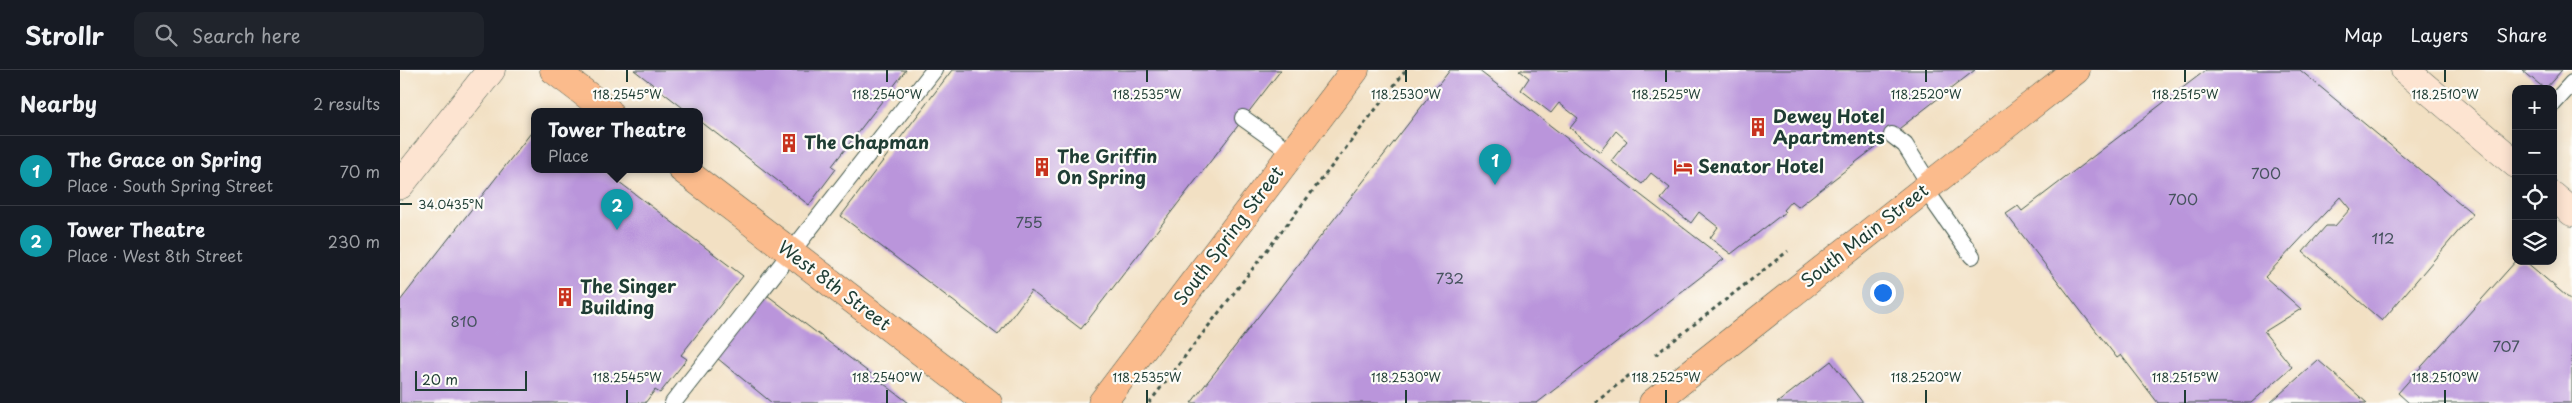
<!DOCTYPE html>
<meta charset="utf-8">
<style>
:root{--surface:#171b24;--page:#20242c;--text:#f1f3f6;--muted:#9ea1a6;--line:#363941;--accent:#2563eb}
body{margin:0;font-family:"Playpen Sans",sans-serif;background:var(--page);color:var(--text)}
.controls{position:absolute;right:15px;top:15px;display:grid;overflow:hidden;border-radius:10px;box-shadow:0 2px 12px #0003}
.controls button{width:45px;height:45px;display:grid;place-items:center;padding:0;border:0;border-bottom:1px solid var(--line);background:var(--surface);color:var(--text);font:25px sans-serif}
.scale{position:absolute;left:15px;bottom:12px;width:112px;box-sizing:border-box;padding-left:5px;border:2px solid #1f3d34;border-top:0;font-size:14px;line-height:18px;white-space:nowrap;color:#1f3d34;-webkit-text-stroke:4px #fdfcf7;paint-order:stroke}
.you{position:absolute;left:1482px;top:222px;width:18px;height:18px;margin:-12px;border:4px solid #fff;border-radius:50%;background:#1a73e8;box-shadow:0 0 0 8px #1a73e833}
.badge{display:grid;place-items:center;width:32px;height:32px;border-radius:50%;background:var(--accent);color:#fff;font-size:16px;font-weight:700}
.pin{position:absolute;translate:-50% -41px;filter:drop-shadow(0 1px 2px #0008)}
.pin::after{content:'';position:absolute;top:26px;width:18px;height:15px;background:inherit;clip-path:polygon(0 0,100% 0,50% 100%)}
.popup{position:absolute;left:131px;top:38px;width:172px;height:65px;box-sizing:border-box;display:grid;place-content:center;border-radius:10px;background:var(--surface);filter:drop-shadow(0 1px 4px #0005);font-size:16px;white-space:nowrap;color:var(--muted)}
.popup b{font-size:19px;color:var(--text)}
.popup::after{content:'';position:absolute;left:50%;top:100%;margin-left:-10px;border:10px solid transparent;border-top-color:var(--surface)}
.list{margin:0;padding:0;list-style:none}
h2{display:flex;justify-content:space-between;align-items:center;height:65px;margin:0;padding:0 20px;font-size:21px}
h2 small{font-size:16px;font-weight:400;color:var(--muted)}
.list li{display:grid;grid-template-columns:32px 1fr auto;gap:15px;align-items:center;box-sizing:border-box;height:70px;padding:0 20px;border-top:1px solid var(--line)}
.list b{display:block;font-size:19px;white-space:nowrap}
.list p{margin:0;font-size:16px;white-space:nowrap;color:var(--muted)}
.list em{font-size:16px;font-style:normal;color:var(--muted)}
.icon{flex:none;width:28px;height:28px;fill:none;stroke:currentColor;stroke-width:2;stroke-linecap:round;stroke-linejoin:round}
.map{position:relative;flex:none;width:2172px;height:333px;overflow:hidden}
header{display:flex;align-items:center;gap:30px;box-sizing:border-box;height:70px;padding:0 25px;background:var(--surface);border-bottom:1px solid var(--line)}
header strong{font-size:24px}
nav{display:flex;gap:28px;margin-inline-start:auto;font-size:18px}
.search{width:350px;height:45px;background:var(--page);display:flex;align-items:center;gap:12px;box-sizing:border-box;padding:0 18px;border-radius:10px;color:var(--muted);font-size:19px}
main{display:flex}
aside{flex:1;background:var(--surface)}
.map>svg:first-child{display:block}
.building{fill:#ba95db}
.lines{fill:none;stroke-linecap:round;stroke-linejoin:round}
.lane-casing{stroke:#3f5549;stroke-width:18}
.secondary-casing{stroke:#3f5549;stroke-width:29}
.primary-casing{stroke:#3f5549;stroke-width:29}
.path{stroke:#3f5549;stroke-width:3;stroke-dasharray:4 4;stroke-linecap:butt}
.lane{stroke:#fff;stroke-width:16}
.secondary{stroke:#fde4d1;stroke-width:28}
.primary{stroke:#fbbb8c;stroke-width:28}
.ticks{fill:none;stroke:#1f3d34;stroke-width:2}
.labels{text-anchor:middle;stroke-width:4.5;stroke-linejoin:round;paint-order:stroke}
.number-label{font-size:15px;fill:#46535e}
.poi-label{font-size:18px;font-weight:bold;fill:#1f3d34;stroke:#fdfcf7;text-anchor:start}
.street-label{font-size:18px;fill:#1f3d34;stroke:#fdfcf7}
.ticks-label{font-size:12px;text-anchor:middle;fill:#1f3d34;stroke:#fdfcf7;stroke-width:4.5;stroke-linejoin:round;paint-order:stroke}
</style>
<header>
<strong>Strollr</strong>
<div class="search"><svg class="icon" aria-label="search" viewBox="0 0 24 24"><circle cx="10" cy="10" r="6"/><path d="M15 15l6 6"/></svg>Search here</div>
<nav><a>Map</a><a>Layers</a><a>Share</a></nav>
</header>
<main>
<aside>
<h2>Nearby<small>2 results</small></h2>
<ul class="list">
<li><span class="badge" style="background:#0f9aa8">1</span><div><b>The Grace on Spring</b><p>Place · South Spring Street</p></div><em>70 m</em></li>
<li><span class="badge" style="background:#0f9aa8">2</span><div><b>Tower Theatre</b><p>Place · West 8th Street</p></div><em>230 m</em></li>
</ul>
</aside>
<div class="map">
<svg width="2172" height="333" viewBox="0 0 2172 333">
<rect width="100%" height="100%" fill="#fdfcf7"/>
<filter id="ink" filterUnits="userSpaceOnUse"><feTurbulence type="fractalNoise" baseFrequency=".02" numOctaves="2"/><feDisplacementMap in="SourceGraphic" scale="10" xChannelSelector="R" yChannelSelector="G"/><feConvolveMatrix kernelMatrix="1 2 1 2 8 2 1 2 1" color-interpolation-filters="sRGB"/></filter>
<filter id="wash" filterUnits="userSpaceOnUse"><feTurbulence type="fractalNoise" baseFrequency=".0096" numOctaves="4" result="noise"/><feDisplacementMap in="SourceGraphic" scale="20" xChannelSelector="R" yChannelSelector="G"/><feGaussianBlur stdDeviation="1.12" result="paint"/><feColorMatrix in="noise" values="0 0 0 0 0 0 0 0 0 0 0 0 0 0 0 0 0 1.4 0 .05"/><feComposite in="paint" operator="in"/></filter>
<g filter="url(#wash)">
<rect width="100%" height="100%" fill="#f2e0c3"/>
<g id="blocks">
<path class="building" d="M234 0H506L432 96 436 99 409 135 300 51V41H287Z
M552 0H881L681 259 631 221 598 265 441 146Z
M1050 0H1078L1324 189 1137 333H791Z
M1119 0H1575L1398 137 1391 131 1383 140 1385 142 1331 184 1310 168 1318 157 1299 142 1291 153 1261 129 1270 118 1251 103 1242 114 1211 91 1227 71 1216 61 1200 82 1170 58 1178 48 1159 33 1151 43 1121 20 1129 8Z
M1806 0H1900L2073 144 1982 251 1903 182 1926 156H1935L1950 139 1940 127 1865 207 1901 239 1864 262 1892 297 1851 333H1758L1721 285 1717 288 1606 144 1618 136 1622 141Z
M2122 0H2162L2145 19Z
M134 59V99H202L343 206 281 285 287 289 260 323 255 320 245 333H0V231Z
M2116 191H2125L2172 231V333H2009L1998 323Z
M367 225 509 333H372L317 288Z
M1918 290 1967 333H1870Z
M1431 291 1463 333H1377Z"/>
</g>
</g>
<g filter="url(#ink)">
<use href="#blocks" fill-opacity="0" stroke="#3f5549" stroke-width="1"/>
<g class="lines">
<g class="lane-casing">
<path id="lane" d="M2153 34 2172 13
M843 48 892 83
M1492 65 1505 75 1530 115
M1525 119 1572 186
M273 333 534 0"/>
</g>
<g class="secondary-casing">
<path id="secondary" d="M2005 0 2116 94
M0 115 91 0
M2153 126 2172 142"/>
</g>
<g class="primary-casing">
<path id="primary" d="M154 0 208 41
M282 99 588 333
M702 333 955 0
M1253 333 1676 0"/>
</g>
<path class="path" d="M1255 285 1388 181
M749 333 1006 0
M1195 333 1232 303"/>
<use href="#lane" class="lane"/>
<use href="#secondary" class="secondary"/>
<use href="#primary" class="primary"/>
</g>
</g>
<path class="ticks" d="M227 0V12M487 0V12M747 0V12M1006 0V12M1266 0V12M1526 0V12M1785 0V12M2045 0V12M0 134H12M227 320V333M487 320V333M747 320V333M1006 320V333M1266 320V333M1526 320V333M1785 320V333M2045 320V333"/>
<defs>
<g id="building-bare" transform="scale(1.5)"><path d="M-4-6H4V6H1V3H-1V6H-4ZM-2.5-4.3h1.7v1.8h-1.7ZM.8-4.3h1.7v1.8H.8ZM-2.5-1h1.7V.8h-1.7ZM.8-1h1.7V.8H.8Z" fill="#c8321e" stroke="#fdfcf7" stroke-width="2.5" paint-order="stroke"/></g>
<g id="hotel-bare" transform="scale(1.5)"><path d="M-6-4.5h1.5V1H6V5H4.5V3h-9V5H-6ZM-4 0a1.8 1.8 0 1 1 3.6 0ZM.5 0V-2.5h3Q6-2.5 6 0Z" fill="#c8321e" stroke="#fdfcf7" stroke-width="2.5" paint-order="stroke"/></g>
</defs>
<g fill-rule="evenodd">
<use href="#building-bare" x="1358" y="57"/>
<use href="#building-bare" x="389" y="73"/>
<use href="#building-bare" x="642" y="97"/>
<use href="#hotel-bare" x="1283" y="97"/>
<use href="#building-bare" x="165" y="227"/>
</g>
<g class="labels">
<g class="number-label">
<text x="1866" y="109">700</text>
<text x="1783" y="135">700</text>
<text x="629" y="158">755</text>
<text x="1983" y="174">112</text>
<text x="1050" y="214">732</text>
<text x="64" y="257">810</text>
<text x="2106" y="282">707</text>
</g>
<g class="poi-label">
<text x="1373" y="53">Dewey Hotel<tspan x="1373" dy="21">Apartments</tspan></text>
<text x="404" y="79">The Chapman</text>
<text x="657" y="93">The Griffin<tspan x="657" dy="21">On Spring</tspan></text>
<text x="1298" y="103">Senator Hotel</text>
<text x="180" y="223">The Singer<tspan x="180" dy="21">Building</tspan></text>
</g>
<g class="street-label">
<text transform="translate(829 166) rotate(-53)" y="6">South Spring Street</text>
<text transform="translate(1465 166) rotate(-38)" y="6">South Main Street</text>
<text transform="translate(434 216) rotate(37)" y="6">West 8th Street</text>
</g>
</g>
<g class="ticks-label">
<text x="227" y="29">118.2545°W</text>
<text x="487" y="29">118.2540°W</text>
<text x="747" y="29">118.2535°W</text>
<text x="1006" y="29">118.2530°W</text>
<text x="1266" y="29">118.2525°W</text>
<text x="1526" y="29">118.2520°W</text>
<text x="1785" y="29">118.2515°W</text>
<text x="2045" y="29">118.2510°W</text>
<text x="51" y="139">34.0435°N</text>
<text x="227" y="312">118.2545°W</text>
<text x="487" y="312">118.2540°W</text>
<text x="747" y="312">118.2535°W</text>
<text x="1006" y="312">118.2530°W</text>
<text x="1266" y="312">118.2525°W</text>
<text x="1526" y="312">118.2520°W</text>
<text x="1785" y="312">118.2515°W</text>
<text x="2045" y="312">118.2510°W</text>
</g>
</svg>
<div class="controls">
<button>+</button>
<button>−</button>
<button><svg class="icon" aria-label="locate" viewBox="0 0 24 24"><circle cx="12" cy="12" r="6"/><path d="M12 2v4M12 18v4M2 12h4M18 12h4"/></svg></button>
<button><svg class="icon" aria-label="layers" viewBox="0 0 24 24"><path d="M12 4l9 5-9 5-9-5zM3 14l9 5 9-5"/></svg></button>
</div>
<div class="scale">20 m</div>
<div class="you"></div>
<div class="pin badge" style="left:1095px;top:115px;background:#0f9aa8">1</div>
<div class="pin badge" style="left:217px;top:160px;background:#0f9aa8">2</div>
<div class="popup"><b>Tower Theatre</b>Place</div>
</div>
</main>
